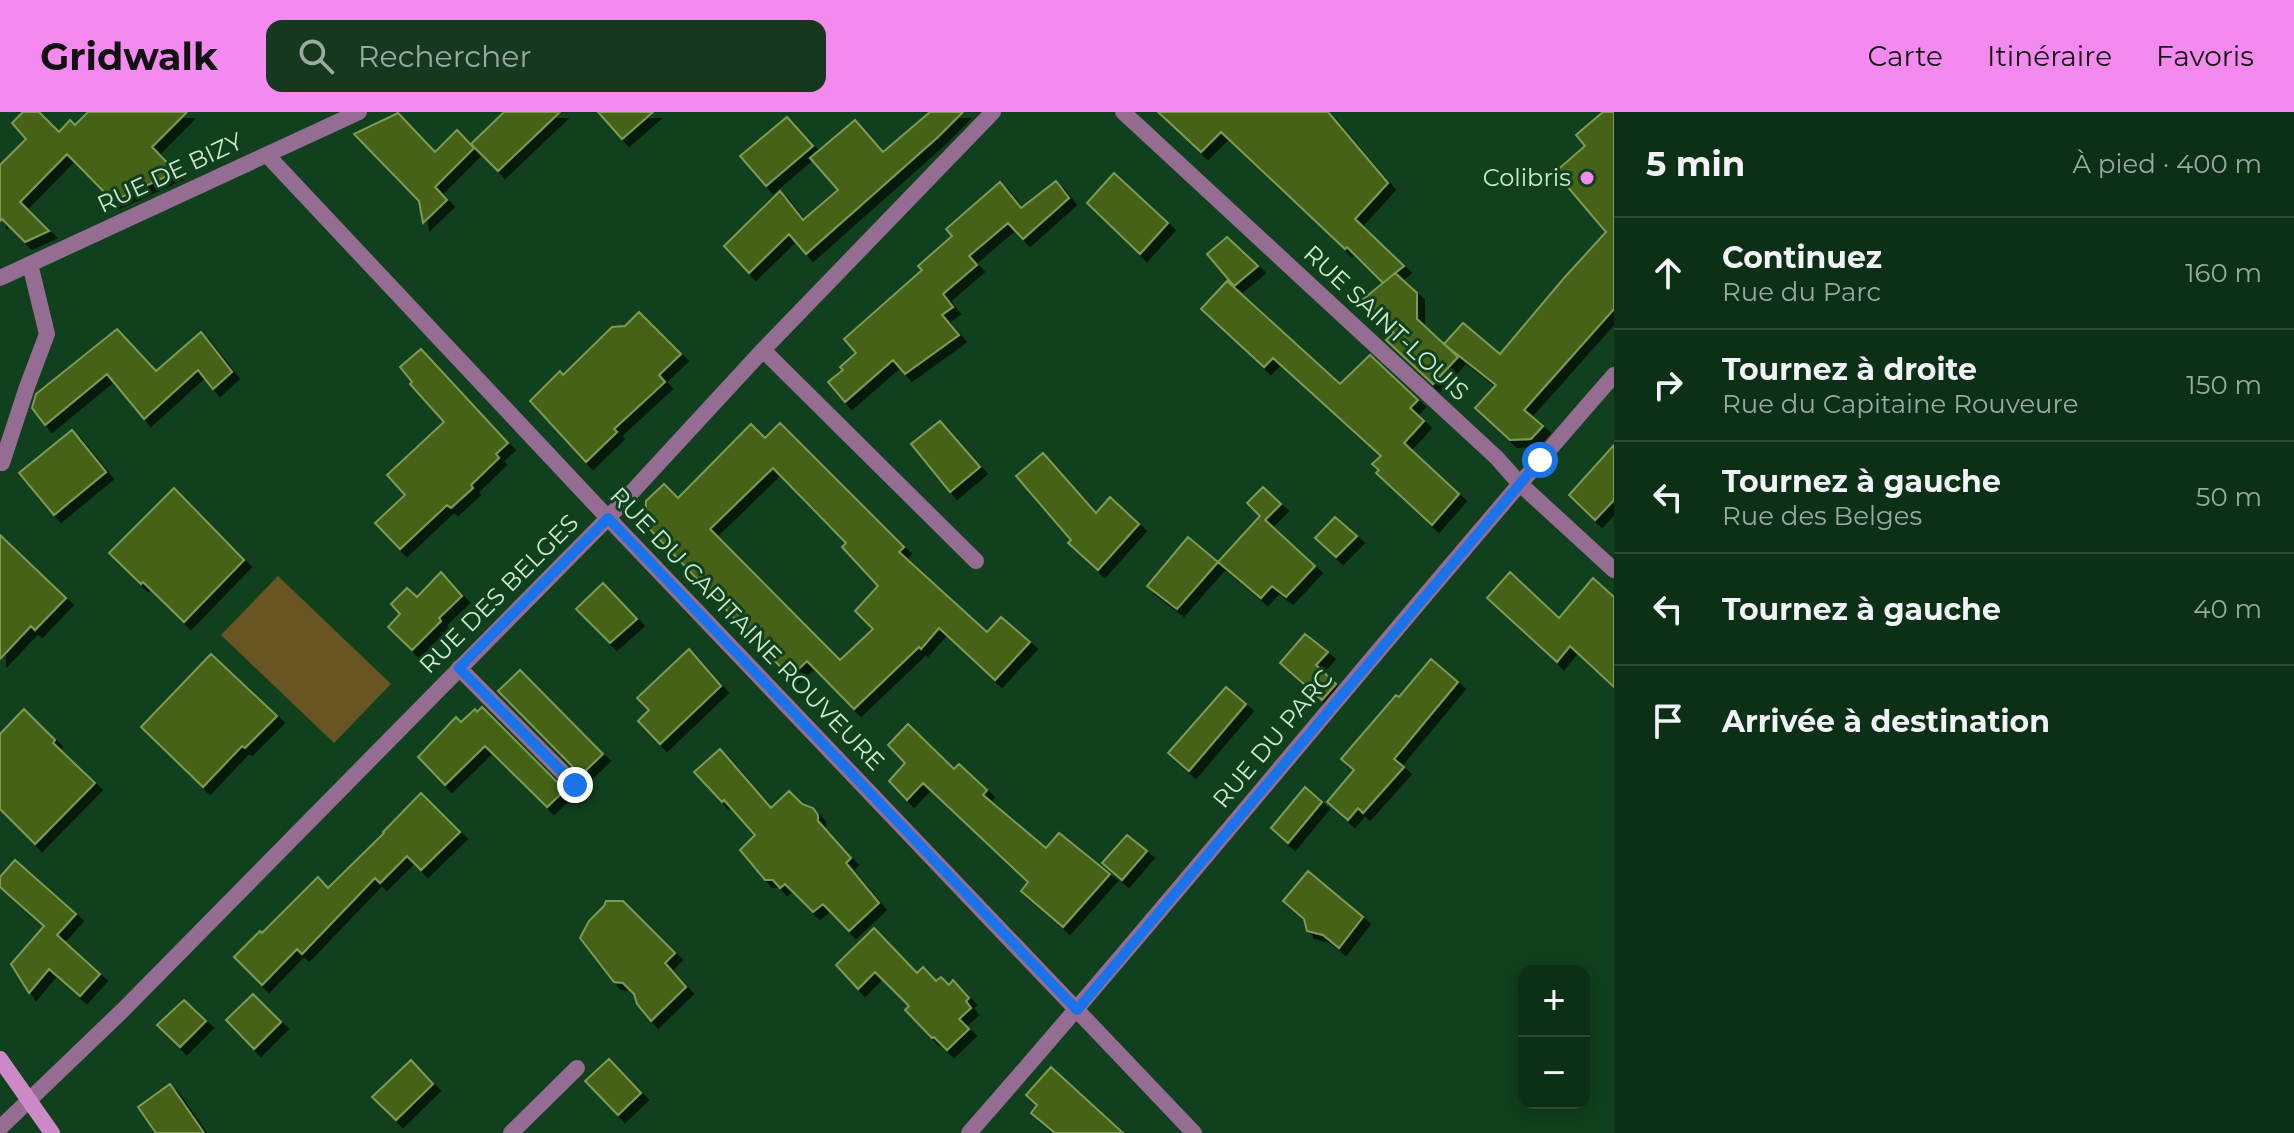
<!DOCTYPE html>
<html lang="fr">
<meta charset="utf-8">
<style>
:root{--surface:#0c3016;--page:#15381f;--text:#f1f3f6;--muted:#9aa9a1;--line:#2c4b35;--accent:#f489f0}
body{margin:0;font-family:Montserrat,sans-serif;background:var(--page);color:var(--text)}
.controls{position:absolute;right:24px;bottom:24px;display:grid;overflow:hidden;border-radius:16px;box-shadow:0 4px 20px #0003}
.controls button{width:72px;height:72px;display:grid;place-items:center;padding:0;border:0;border-bottom:2px solid var(--line);background:var(--surface);color:var(--text);font:40px sans-serif}
.stop{position:absolute;width:24px;height:24px;margin:-18px;border:6px solid #1a73e8;border-radius:50%;background:#fff}
.stop.end{background:#1a73e8;border-color:#fff;box-shadow:0 2px 8px #0008}
.list{margin:0;padding:0;list-style:none}
h2{display:flex;justify-content:space-between;align-items:center;height:104px;margin:0;padding:0 32px;font-size:34px}
h2 small{font-size:26px;font-weight:400;color:var(--muted)}
.list li{display:grid;grid-template-columns:52px 1fr auto;gap:24px;align-items:center;box-sizing:border-box;height:112px;padding:0 32px;border-top:2px solid var(--line)}
.list b{display:block;font-size:30px;white-space:nowrap}
.list p{margin:0;font-size:26px;white-space:nowrap;color:var(--muted)}
.list em{font-size:26px;font-style:normal;color:var(--muted)}
.icon{flex:none;width:44px;height:44px;fill:none;stroke:currentColor;stroke-width:2;stroke-linecap:round;stroke-linejoin:round}
.map{position:relative;flex:none;width:1614px;height:1021px;overflow:hidden}
header{display:flex;align-items:center;gap:48px;box-sizing:border-box;height:112px;padding:0 40px;background:var(--accent);color:#111}
header strong{font-size:38px}
nav{display:flex;gap:44px;margin-inline-start:auto;font-size:28px}
.search{width:560px;height:72px;background:var(--page);display:flex;align-items:center;gap:20px;box-sizing:border-box;padding:0 28px;border-radius:16px;color:var(--muted);font-size:30px}
main{display:flex}
aside{flex:1;background:var(--surface)}
.map>svg:first-child{display:block}
.green{fill:#685522}
.building{fill:#456217;stroke:#7b9955;stroke-width:2;fill-rule:evenodd;filter:url(#shadow)}
.lines{fill:none;stroke-linecap:round;stroke-linejoin:round}
.street{stroke:#956d93;stroke-width:16}
.secondary{stroke:#cb8ac7;stroke-width:16}
.route{stroke:#1a73e8;stroke-width:10}
.poi-dot{fill:#f489f0;stroke:#10401d;stroke-width:3}
.labels{text-anchor:middle;stroke-width:6;stroke-linejoin:round;paint-order:stroke}
.street-label{font-size:24px;fill:#caeace;stroke:#10401d}
.poi-label{font-size:24px;fill:#caeace;stroke:#10401d;text-anchor:end}
</style>
<header>
<strong>Gridwalk</strong>
<div class="search"><svg class="icon" aria-label="search" viewBox="0 0 24 24"><circle cx="10" cy="10" r="6"/><path d="M15 15l6 6"/></svg>Rechercher</div>
<nav><a>Carte</a><a>Itinéraire</a><a>Favoris</a></nav>
</header>
<main>
<div class="map">
<svg width="1614" height="1021" viewBox="0 0 1614 1021">
<defs>
<filter id="shadow"><feDropShadow dx="7" dy="7" stdDeviation="0" flood-color="#0009"/></filter>
</defs>
<rect width="100%" height="100%" fill="#10401d"/>
<path class="green" d="M278 464 391 572 334 631 221 523Z"/>
<path class="building" d="M23 0H39L59 20 70 8 75 13 88 0H187L152 35 176 60 113 89 67 42 20 90 49 119 25 130 2 107 0 109V53L26 27 12 11Z
M504 0H560L498 59 471 32Z
M598 0H653L622 27Z
M930 0H963L938 25 806 142 789 122 749 161 724 134 780 79 803 108 838 78 810 46 855 8 883 40Z
M1158 0H1328L1388 71 1355 107 1404 154 1383 171 1347 135 1345 137 1221 20 1201 40Z
M1603 0H1614V197L1524 298 1543 314 1531 327 1510 328 1475 296 1496 273 1444 232 1463 211 1500 242 1564 166 1606 120 1555 60 1585 34 1576 23Z
M398 1 435 40 457 18 474 36 435 75 447 88 423 111 419 89 354 22Z
M787 5 813 34 766 74 740 44Z
M1114 61 1168 111 1140 142 1087 91Z
M1056 69 1069 86 1023 127 1008 111 969 144 977 153 943 182 953 195 942 203 959 223 905 262 893 248 845 290 828 270 843 258 840 255 856 241 844 227 922 158 918 154 952 124 946 117 1000 70 1021 96Z
M1227 125 1258 154 1234 174 1207 142Z
M1395 161 1417 181V207L1458 245 1433 272 1386 228 1394 221 1361 189Z
M1227 169 1340 272 1370 243 1418 288 1410 296 1424 309 1404 331 1459 382 1432 413 1376 361 1379 358 1372 352 1381 344 1273 246 1264 255 1201 197Z
M639 200 681 242 659 263 665 270 614 317 617 320 586 350 530 289 560 259 563 263 612 215 625 214Z
M117 217 156 259 201 220 232 260 213 277 198 258 144 307 107 262 45 313 32 296 36 282Z
M421 237 508 331 496 342 499 346 471 373 473 376 451 396 447 393 400 437 375 411 405 383 387 363 444 310 410 272 412 270 400 255Z
M940 309 980 355 950 380 911 332Z
M780 311 904 435 899 440 987 520 1001 505 1030 530 995 568 939 516 921 537 919 535 854 597 807 549 790 565 645 412 646 389 664 372 678 386 751 312 765 326ZM773 356 846 431 842 435 878 474 855 499 873 517 840 548 710 417Z
M72 318 106 360 54 403 19 361Z
M1614 333V388L1595 408 1569 383Z
M1043 341 1096 401 1110 385 1139 412 1098 458 1068 431 1071 428 1016 364Z
M1263 375 1281 392 1265 408 1315 454 1286 485 1272 474 1261 486 1218 450 1260 404 1247 391Z
M174 376 244 448 184 510 143 470 141 472 109 441Z
M1335 405 1357 424 1336 445 1315 426Z
M0 423 66 486 35 518 31 514 0 547Z
M1188 425 1218 450 1177 497 1147 474Z
M441 460 462 484 439 506 441 509 412 538 388 515 400 502 391 492 407 476 417 485Z
M1510 460 1559 506 1593 466 1614 485V575L1570 534 1557 550 1487 486Z
M603 471 637 507 610 531 576 497Z
M1305 522 1328 540 1316 553 1336 572 1322 588 1280 551Z
M689 537 721 574 660 632 638 609 649 598 637 586Z
M211 542 277 604 245 636 242 634 203 675 141 615Z
M1431 547 1458 570 1394 647 1404 655 1363 701 1358 696 1348 708 1327 690 1354 658 1341 647 1396 583 1399 585Z
M520 558 603 642 581 663 498 579Z
M1226 575 1246 592 1189 659 1168 641Z
M482 595 565 678 547 695 485 634 445 673 418 645 456 605 461 610 475 597 477 600Z
M24 597 55 628 53 631 95 671 35 732 0 697V622Z
M908 612 954 657 959 652 987 678 983 683 1046 736 1059 721 1110 762 1063 815 1021 779 1028 770 923 671 907 688 889 669 905 651 888 633Z
M720 637 771 696 789 679 802 692 813 696 818 703V709L851 746 846 751 879 791 849 819 823 792 813 800 785 772 780 776 773 768H765L740 738 755 723 724 688 722 690 694 660Z
M1305 675 1322 690 1288 731 1271 716Z
M421 681 460 720 421 758 407 744 380 771 375 766 302 842 297 837 262 873 234 845 260 819 262 821 318 765 328 776 384 721 383 720Z
M1127 723 1147 739 1122 768 1102 751Z
M15 748 76 802 57 823 100 862 80 884 49 857 29 881 11 852 44 814 0 775V765Z
M1308 759 1363 805 1339 836 1323 823 1307 819 1304 807 1283 789Z
M606 789H623L675 841 665 851 686 875 651 909 637 892 634 882 623 871 614 870 580 826 589 809 604 794Z
M874 816 917 861 923 855 936 869 941 865 949 873 953 868 969 886 966 889 971 896 959 907 969 917 947 938 934 925 932 926 905 898 909 894 875 860 858 877 836 853Z
M253 882 281 910 254 937 226 908Z
M184 888 206 909 180 935 157 913Z
M609 947 641 981 618 1003 585 969Z
M411 948 433 972 396 1008 372 985Z
M1051 955 1123 1021H1055L1031 1001 1037 993 1026 983Z
M170 972 204 1021H156L138 995Z"/>
<g class="lines">
<path class="street" d="M1123 0 1497 346 1519 371 1614 458
M267 43 608 406 1194 1021
M0 166 359 0
M763 238 976 449
M2 351 27 275 47 222 30 152
M459 556 575 673
M0 1016 123 898 608 406 763 238 993 0
M511 1021 577 956
M969 1021C1188 772 1395 513 1614 263"/>
<path class="secondary" d="M0 947 52 1021"/>
</g>
<g class="lines">
<path class="route" d="M575 673 459 556 608 406 1077 898 1540 348"/>
</g>
<circle class="poi-dot" cx="1587" cy="66" r="8"/>
<g class="labels">
<g class="street-label">
<text transform="translate(170 61) rotate(-25)" y="8">RUE DE BIZY</text>
<text transform="translate(1386 211) rotate(43)" y="8">RUE SAINT-LOUIS</text>
<text transform="translate(499 482) rotate(-45)" y="8">RUE DES BELGES</text>
<text transform="translate(747 517) rotate(46)" y="8">RUE DU CAPITAINE ROUVEURE</text>
<text transform="translate(1273 627) rotate(-50)" y="8">RUE DU PARC</text>
</g>
<g class="poi-label">
<text x="1571" y="74">Colibris</text>
</g>
</g>
</svg>
<div class="controls">
<button>+</button>
<button>−</button>
</div>
<div class="stop" style="left:1540px;top:348px"></div>
<div class="stop end" style="left:575px;top:673px"></div>
</div>
<aside>
<h2>5 min<small>À pied · 400 m</small></h2>
<ul class="list">
<li><svg class="icon" aria-label="ahead" viewBox="0 0 24 24"><path d="M12 20V5M6 11l6-6 6 6"/></svg><div><b>Continuez</b><p>Rue du Parc</p></div><em>160 m</em></li>
<li><svg class="icon" aria-label="right" viewBox="0 0 24 24"><path d="M7 20v-9h11M14 6l5 5-5 5"/></svg><div><b>Tournez à droite</b><p>Rue du Capitaine Rouveure</p></div><em>150 m</em></li>
<li><svg class="icon" aria-label="left" viewBox="0 0 24 24"><path d="M17 20v-9H6M10 6l-5 5 5 5"/></svg><div><b>Tournez à gauche</b><p>Rue des Belges</p></div><em>50 m</em></li>
<li><svg class="icon" aria-label="left" viewBox="0 0 24 24"><path d="M17 20v-9H6M10 6l-5 5 5 5"/></svg><div><b>Tournez à gauche</b></div><em>40 m</em></li>
<li><svg class="icon" aria-label="arrive" viewBox="0 0 24 24"><path d="M6 21V4h12l-3 4 3 4H6"/></svg><div><b>Arrivée à destination</b></div></li>
</ul>
</aside>
</main>
